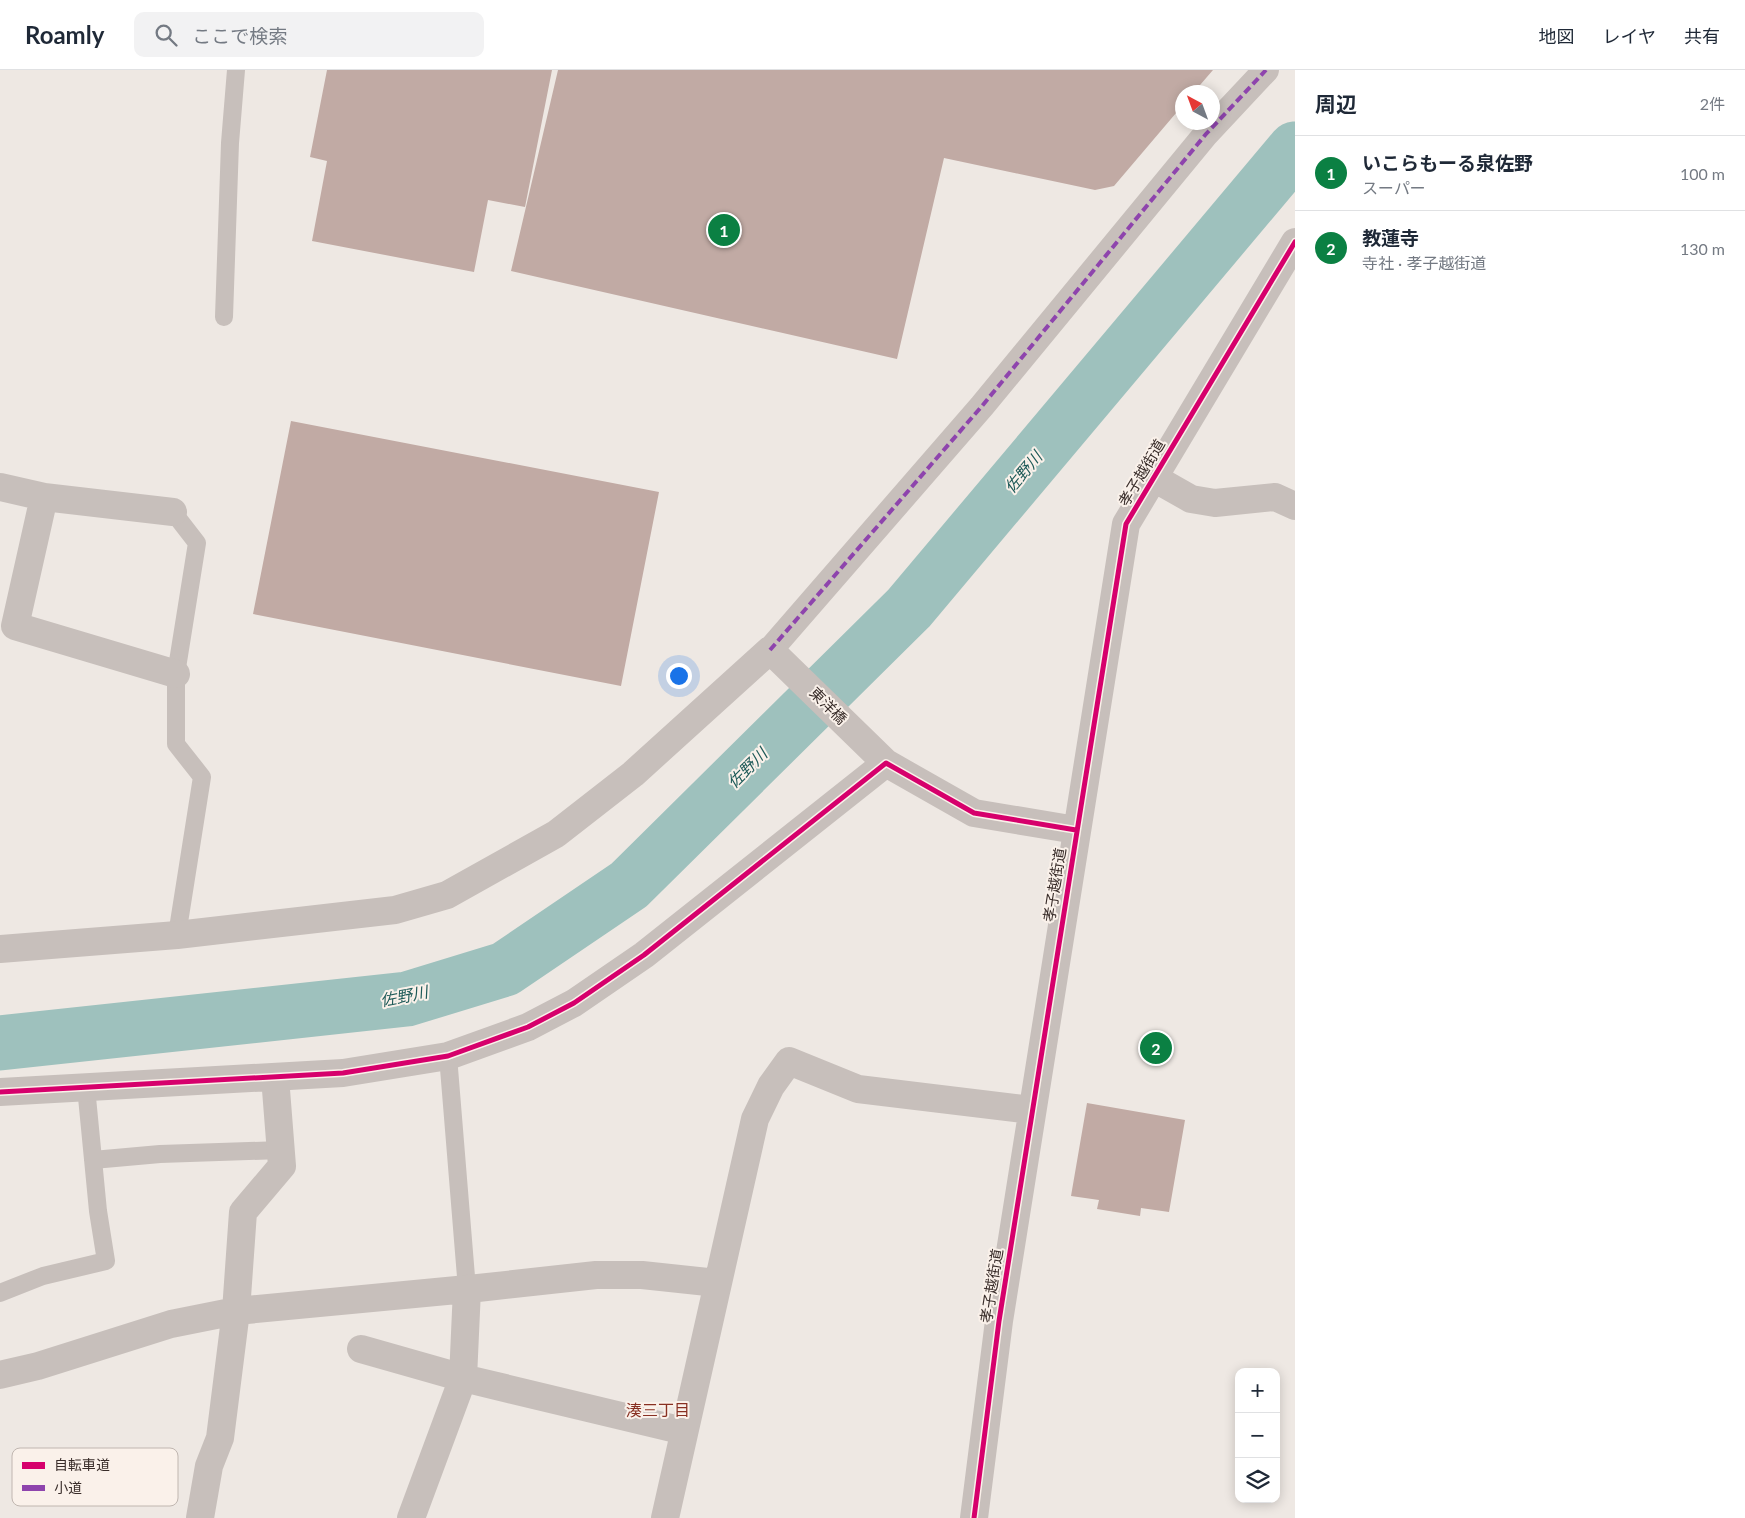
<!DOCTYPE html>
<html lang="ja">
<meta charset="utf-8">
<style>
:root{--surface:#fff;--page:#f2f2f3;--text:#1f2937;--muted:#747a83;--line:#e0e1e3;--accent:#0b8043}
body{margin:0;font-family:Lato,"Noto Sans JP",sans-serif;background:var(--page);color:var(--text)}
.controls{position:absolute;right:15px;bottom:15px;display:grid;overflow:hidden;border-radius:10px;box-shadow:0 2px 12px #0003}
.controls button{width:45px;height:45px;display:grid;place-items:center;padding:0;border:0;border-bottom:1px solid var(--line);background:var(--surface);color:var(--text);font:25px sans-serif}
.compass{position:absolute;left:1175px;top:15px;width:45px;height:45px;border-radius:50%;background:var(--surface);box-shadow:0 2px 12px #0003;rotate:319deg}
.you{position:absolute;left:678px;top:605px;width:18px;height:18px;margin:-12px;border:4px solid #fff;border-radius:50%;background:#1a73e8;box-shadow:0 0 0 8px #1a73e833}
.badge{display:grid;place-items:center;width:32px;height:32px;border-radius:50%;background:var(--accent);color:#fff;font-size:16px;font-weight:700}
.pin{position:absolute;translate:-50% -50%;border:2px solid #fff;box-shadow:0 1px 5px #0006}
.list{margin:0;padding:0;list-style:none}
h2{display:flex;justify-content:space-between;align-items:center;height:65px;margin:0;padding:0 20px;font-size:21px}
h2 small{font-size:16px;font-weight:400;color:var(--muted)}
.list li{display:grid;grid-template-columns:32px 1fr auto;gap:15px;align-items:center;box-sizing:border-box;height:75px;padding:0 20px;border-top:1px solid var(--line)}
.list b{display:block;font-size:19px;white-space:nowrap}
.list p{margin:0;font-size:16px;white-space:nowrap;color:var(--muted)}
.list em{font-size:16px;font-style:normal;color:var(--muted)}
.icon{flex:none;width:28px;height:28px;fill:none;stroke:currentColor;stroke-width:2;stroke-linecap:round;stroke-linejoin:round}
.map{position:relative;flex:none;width:1295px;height:1448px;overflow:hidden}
header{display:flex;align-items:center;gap:30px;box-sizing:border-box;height:70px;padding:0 25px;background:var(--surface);border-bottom:1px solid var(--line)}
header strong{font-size:24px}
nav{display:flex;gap:28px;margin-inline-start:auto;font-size:18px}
.search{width:350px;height:45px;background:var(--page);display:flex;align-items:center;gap:12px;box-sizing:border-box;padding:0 18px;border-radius:10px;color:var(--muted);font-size:19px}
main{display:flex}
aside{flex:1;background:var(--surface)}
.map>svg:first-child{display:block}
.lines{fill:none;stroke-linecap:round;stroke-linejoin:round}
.river{stroke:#9ec1bd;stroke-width:55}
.building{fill:#c1aaa4}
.service{stroke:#c7bfbb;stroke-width:18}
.pedestrian{stroke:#c7bfbb;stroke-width:26}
.minor{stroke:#c7bfbb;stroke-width:28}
.quiet{stroke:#8e44ad;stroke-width:4;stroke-dasharray:8 4;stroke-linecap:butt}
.cycleway-casing{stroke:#faf1ea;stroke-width:8}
.cycleway{stroke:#d6006c;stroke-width:5}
.labels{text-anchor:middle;stroke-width:4;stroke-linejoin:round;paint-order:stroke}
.street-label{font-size:15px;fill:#382c29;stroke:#faf1ea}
.water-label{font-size:16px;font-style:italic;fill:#1e5a58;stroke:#faf1ea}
.neighbourhood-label{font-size:16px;fill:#883022;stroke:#faf1ea}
.key{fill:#faf1ea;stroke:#c0b6b0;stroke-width:1}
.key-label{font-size:14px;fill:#382c29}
</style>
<header>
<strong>Roamly</strong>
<div class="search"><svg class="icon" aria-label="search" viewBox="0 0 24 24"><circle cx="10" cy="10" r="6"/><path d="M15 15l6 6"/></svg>ここで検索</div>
<nav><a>地図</a><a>レイヤ</a><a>共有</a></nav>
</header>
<main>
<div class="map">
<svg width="1295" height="1448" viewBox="0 0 1295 1448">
<rect width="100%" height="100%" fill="#eee8e3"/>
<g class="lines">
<path class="river" d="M0 973 407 929 505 899 629 815 909 538 1295 79"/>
</g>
<path class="building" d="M327 0H552L525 137 488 130 474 202 312 171 327 91 310 87Z
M558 0H1213L1194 22H1182V36L1114 116 1095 120 944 88 897 289 511 201Z
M291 351 659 422 621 616 253 544Z
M1087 1033 1185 1050 1169 1142 1141 1138 1140 1146 1097 1139 1099 1130 1071 1126Z"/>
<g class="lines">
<path class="service" d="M224 247 230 73 236 0
M173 442 197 473 176 604V674L202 707 177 865
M448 986 467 1219
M93 1090 160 1084 281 1080
M0 1223 43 1206 106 1191 98 1141 86 1017"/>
<path class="pedestrian" d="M770 580 982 336 1206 64 1266 0"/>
<path class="minor" d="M1154 408 1191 429 1215 433 1275 427 1295 436
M0 417 44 427 173 442
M44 427 15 556 176 604
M0 879 177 865 395 840 447 825 556 764 633 704 770 580 886 693
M0 1022 343 1003 448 986 528 957 574 933 644 885 886 693 974 743 1076 760
M361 1279 463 1308 684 1361
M0 1305 38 1296 171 1254 236 1241 478 1218 596 1205H642L717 1213
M200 1448 209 1396 220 1368 236 1241 243 1142 282 1096 275 1007
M411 1448 463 1308 467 1219
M665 1448 755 1049 771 1016 789 991 858 1019 1032 1040
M974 1448 999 1251 1126 454 1295 172"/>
<path class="quiet" d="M770 580 982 336 1206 64 1266 0"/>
<g class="cycleway-casing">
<path id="cycleway" d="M0 1022 343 1003 448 986 528 957 574 933 644 885 886 693 974 743 1076 760
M974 1448 999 1251 1126 454 1295 172"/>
</g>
<use href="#cycleway" class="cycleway"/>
</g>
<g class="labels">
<g class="street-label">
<text transform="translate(1142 403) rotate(-59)" y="5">孝子越街道</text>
<text transform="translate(828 636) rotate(45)" y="5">東洋橋</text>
<text transform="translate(1055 815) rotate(-81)" y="5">孝子越街道</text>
<text transform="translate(992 1216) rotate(-81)" y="5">孝子越街道</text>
</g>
<g class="water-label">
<text transform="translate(1023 402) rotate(-50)" y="6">佐野川</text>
<text transform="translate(747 698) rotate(-45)" y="6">佐野川</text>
<text transform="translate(404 926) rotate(-11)" y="6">佐野川</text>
</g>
<g class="neighbourhood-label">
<text x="658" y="1346">湊三丁目</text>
</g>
</g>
<rect x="12" y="1378" width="166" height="58" rx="8" class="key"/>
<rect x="22" y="1392" width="23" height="7" fill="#d6006c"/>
<rect x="22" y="1415" width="23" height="6" fill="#8e44ad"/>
<g class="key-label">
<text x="54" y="1400">自転車道</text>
<text x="54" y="1423">小道</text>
</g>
</svg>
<div class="controls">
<button>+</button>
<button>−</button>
<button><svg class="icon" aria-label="layers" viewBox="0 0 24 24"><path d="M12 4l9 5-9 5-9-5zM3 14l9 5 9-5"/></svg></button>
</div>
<svg class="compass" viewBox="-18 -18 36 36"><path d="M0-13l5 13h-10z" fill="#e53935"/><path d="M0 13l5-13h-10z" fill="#747a83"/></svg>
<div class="you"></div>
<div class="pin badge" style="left:724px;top:160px">1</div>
<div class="pin badge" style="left:1156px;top:978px">2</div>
</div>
<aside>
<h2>周辺<small>2件</small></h2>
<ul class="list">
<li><span class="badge">1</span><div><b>いこらもーる泉佐野</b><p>スーパー</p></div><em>100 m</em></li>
<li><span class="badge">2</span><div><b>教蓮寺</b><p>寺社 · 孝子越街道</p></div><em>130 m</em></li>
</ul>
</aside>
</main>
